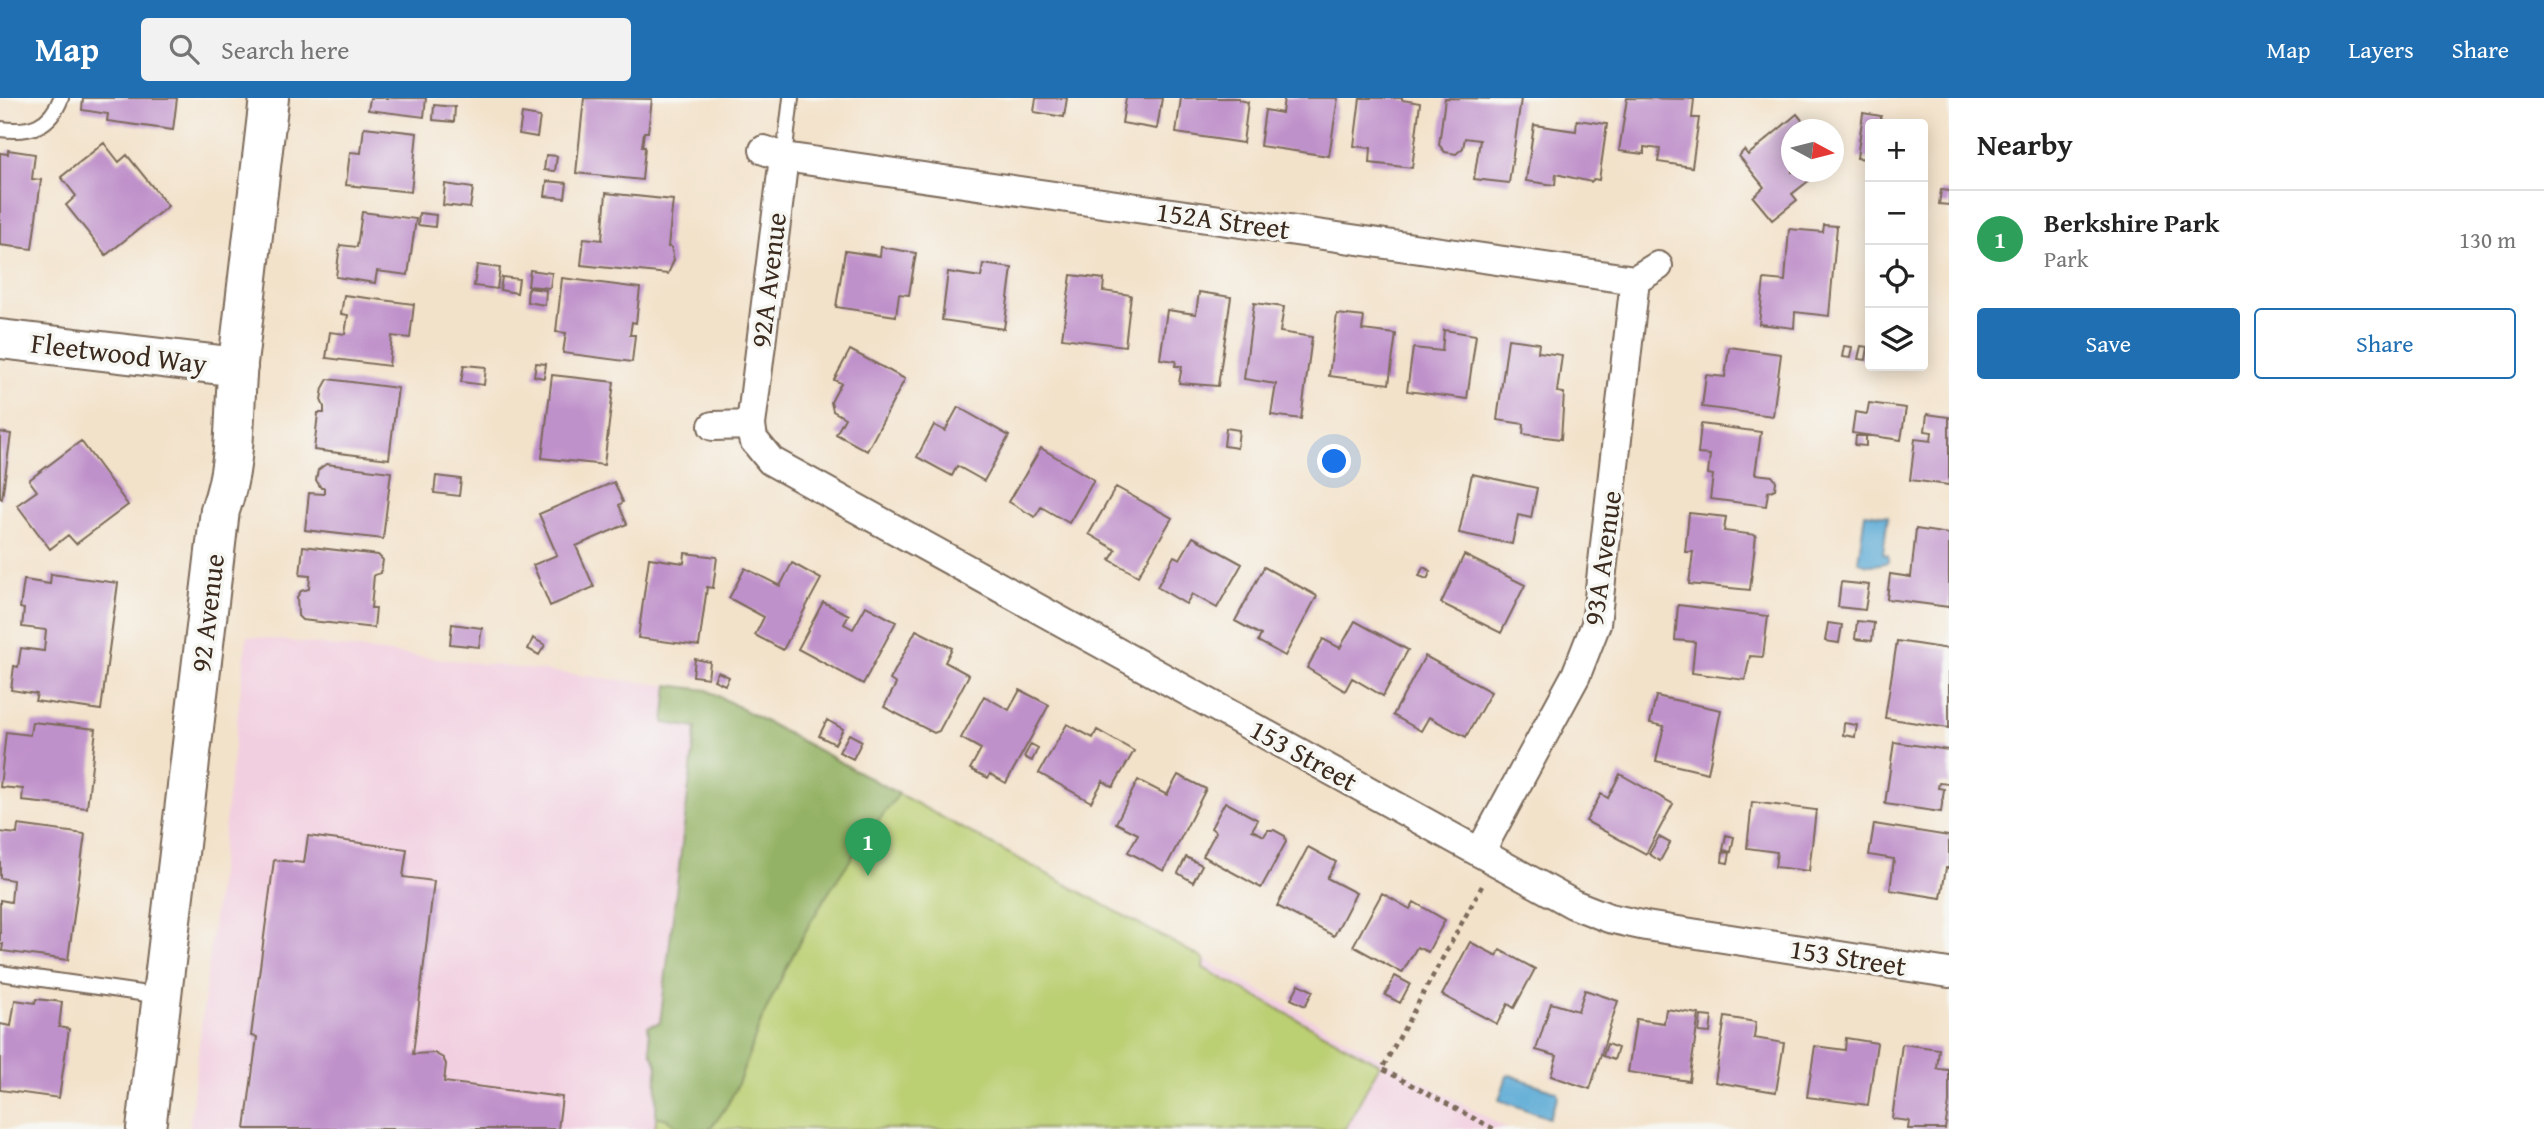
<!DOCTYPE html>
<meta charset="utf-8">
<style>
:root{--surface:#fff;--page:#f2f2f2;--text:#222;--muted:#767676;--line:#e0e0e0;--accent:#1f6fb2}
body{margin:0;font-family:"Gentium Book Plus",serif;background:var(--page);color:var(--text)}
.controls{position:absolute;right:21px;top:21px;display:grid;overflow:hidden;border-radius:7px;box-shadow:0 4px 18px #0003}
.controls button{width:63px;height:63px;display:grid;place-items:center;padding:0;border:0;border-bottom:2px solid var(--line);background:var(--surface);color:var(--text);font:35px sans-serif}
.compass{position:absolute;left:1781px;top:21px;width:63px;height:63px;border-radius:50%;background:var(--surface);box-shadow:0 4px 18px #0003;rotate:97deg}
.you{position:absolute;left:1335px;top:364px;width:24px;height:24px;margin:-18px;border:5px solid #fff;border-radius:50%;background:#1a73e8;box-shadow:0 0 0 10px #1a73e833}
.badge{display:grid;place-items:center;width:46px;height:46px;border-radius:50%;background:var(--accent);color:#fff;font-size:23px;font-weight:700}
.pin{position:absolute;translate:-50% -58px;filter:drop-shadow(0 2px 4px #0008)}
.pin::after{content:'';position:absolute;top:37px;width:24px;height:21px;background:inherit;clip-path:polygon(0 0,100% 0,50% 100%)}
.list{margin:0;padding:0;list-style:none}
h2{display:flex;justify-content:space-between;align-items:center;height:91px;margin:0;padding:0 28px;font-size:30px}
h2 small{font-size:23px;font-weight:400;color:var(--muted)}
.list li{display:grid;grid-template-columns:46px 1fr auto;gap:21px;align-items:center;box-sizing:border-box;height:98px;padding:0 28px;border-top:2px solid var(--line)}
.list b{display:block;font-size:26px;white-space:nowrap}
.list p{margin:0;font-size:23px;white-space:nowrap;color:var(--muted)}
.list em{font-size:23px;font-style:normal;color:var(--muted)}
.actions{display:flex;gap:14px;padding:21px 28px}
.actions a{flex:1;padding:16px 0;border:2px solid var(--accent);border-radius:7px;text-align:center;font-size:24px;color:var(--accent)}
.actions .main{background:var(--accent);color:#fff}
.icon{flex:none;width:38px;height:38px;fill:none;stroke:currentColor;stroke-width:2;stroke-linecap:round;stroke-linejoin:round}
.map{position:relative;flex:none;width:1949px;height:1031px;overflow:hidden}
header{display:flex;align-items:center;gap:42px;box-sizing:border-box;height:98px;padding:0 35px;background:var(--accent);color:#fff}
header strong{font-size:33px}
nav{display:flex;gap:38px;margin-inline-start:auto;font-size:24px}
.search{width:490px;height:63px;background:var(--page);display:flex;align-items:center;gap:18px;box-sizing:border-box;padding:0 24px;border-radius:7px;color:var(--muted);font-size:26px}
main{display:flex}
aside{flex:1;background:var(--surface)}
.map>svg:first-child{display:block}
.built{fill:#f2cfe0}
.green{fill:#bbcf73;stroke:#7b7c48;stroke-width:2}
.forest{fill:#94b265;stroke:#686e42;stroke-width:2}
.water{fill:#5dabd6;stroke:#4c6a7a;stroke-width:2}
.building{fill:#bf91ca}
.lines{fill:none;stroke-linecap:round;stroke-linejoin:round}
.lane-casing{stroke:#7b6a5a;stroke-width:18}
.street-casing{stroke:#7b6a5a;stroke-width:32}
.secondary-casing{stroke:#7b6a5a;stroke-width:42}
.path{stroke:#7b6a5a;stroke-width:4.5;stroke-dasharray:5 5;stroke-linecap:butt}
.lane{stroke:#fff;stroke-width:14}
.street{stroke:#fff;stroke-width:28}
.secondary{stroke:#fff;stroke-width:38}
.labels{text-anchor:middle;stroke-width:7;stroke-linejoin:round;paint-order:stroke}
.street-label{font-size:28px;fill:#3b2a1e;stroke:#f6f6f2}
</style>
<header>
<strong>Map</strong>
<div class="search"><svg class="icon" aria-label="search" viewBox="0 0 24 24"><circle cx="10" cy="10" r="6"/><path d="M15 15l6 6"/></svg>Search here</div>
<nav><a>Map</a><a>Layers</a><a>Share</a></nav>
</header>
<main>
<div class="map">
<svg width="1949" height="1031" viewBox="0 0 1949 1031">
<rect width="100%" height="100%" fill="#f6f6f2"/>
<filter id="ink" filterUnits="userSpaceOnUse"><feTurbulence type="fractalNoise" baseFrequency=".0143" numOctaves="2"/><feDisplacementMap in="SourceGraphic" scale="14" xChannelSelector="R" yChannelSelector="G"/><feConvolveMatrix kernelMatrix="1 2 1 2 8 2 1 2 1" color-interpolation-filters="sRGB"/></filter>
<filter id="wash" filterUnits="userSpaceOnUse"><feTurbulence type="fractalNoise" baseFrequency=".00686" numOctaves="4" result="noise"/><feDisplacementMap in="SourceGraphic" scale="28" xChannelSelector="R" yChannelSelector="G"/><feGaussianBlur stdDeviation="1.57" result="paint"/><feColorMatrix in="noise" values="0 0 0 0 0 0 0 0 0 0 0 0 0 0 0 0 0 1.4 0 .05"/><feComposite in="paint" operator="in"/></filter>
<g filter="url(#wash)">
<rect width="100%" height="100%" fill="#f3e2ca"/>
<path class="built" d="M247 538 707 592 655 1031H189Z
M1204 861 1508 1031H1183Z"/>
<path class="green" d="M707 592 1204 861 1203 870 1380 966 1345 1031H655Z"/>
<path class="forest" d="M668 587 707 592 899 696C858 749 817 806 788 867 779 885 770 903 762 921 746 960 739 1000 709 1031H681L667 1021 656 1018 657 966 651 953 648 928 660 925 696 630 664 625Z"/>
<path class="water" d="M1865 415 1888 418 1883 456 1888 457V464C1880 466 1868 470 1858 463Z
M1510 977 1557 994 1558 998 1549 1020 1499 1002 1507 978Z"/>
<g id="blocks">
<path class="building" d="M83 0H177L173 32 107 23 108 16 82 12Z
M370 0H426L424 19 368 12Z
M584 0 652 1 648 34H644L642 49H645L642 82 576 75Z
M1036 0H1067L1064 19 1034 14Z
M1126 0H1162L1157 31 1122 25Z
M1181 0H1239V2L1248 4 1243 45 1176 35Z
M1284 0H1338L1329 58 1260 48 1265 12 1282 15Z
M1360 0H1402V2L1420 5 1412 70 1370 65 1371 50 1354 48Z
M1445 0 1521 1 1509 85 1474 81 1480 42 1465 40 1463 50 1456 56 1445 54 1439 47Z
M1627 0 1694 1 1692 20H1699L1692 69 1658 64 1660 51 1644 49V56L1619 53Z
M434 7 455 9 454 24 433 22Z
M1863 15 1881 18 1880 26H1870V61L1857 60Z
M522 16 540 19 537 39 519 36Z
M1797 16 1810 32H1792V74H1820L1792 96 1797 102 1772 122 1753 99 1764 89 1739 58 1744 52 1748 57Z
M1577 22 1607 26 1599 82 1594 81 1591 84 1556 76 1555 87 1526 83 1534 27 1576 33Z
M364 29 417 35 411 94 346 87 350 54 361 55Z
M104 45 119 64 127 57 168 108 106 157 66 107 76 98 61 79Z
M8 52 35 56 32 81 41 82 32 151 0 147V55L8 56Z
M546 57 557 58 555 73 544 72Z
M547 83 567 85 565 100 545 98Z
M445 86 473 90 470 110 443 107Z
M1941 92 1949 93V107L1939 106Z
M606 95 673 102 668 149H671L674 162 668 176 581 167 584 140 602 142Z
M362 114 416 121 408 177 377 173 375 185 336 179 340 147 357 149Z
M419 115 436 117 435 129 418 127Z
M1824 127 1837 128 1829 218 1795 214 1794 230 1759 226 1764 181 1785 183 1789 131 1823 134Z
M881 149 916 155 909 197 899 196 896 218 836 209 845 153 880 158Z
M983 166 1012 170 1004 231 942 222 948 174 981 179Z
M477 167 500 170 497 191 474 188Z
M530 172 552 175 550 190 528 188Z
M1071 177 1104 181 1103 193 1131 197 1125 248 1062 240Z
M502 179 519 181 517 195 500 192Z
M562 180 640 190 636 225 632 224 630 237H635L632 264 563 255 566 235 556 234Z
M528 190 546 192 545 207 527 204Z
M1199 194 1231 199 1218 288 1179 285 1182 268H1175L1176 263 1160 261 1167 212 1196 216Z
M344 197 414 206 410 240 392 238 389 268 326 260 330 234 345 236 348 217 341 216Z
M1254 205 1284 209 1280 234 1312 239 1301 321 1271 317 1276 286 1244 281Z
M1337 216 1364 219 1362 232 1396 236 1389 286 1329 278Z
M1444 232 1476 237 1467 301 1407 293 1413 250 1442 253Z
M1508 241 1539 245 1538 254 1562 257 1557 294 1564 295 1561 341 1523 336 1524 326 1497 322Z
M1844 248 1852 249 1850 260 1842 259Z
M1861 248 1868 249 1866 262 1858 261Z
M1729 249 1781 256 1773 318 1702 309 1706 277 1725 279Z
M850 252 905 281 867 353 836 336 845 320 833 313 831 304 841 285 834 282Z
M536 265 546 266 544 280 534 278Z
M464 267 486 269 484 287 461 284Z
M552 277 614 284 604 367 542 360Z
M328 281 398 290 389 361 314 352 318 315H324V309L321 302 323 290Z
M1869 305 1906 310 1901 342 1852 335 1855 314 1867 316Z
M958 309 1009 338 984 383 957 368 952 378 917 359 934 327 945 333Z
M1927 316 1949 319V387L1910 382 1915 341 1931 343 1932 334 1925 333Z
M1701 326 1761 334 1755 376 1772 378 1776 383 1775 391 1768 394 1766 408 1710 401 1713 377 1708 376 1710 357 1698 356Z
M1226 330 1239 332 1237 350 1224 348Z
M0 334 11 336 2 401 0 400Z
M1856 338H1866V348L1855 347Z
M81 343 128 407 76 446 68 437 50 451 17 407 37 393 29 382Z
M1041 350 1094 382 1069 425 1041 409 1035 419 1009 404Z
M326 366 391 374 383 441 305 432 309 395 324 396V390H321L316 382 318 372Z
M1472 376 1537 390 1531 420 1518 417 1512 446 1459 435Z
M436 378 461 381 459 398 434 395Z
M614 384 623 404 619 407 627 426 576 448 594 489 550 508 533 467 557 457 539 416Z
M1116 389 1172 420 1138 478 1110 462 1116 452 1089 436Z
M1689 415 1726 419 1724 433 1756 437 1750 492 1689 486 1693 454H1685Z
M1916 431 1949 436V509L1887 501 1890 476 1911 479Z
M1193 439 1242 466 1217 510 1192 496 1186 506 1157 489 1174 458 1180 461Z
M303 448 378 457 383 462 381 475 374 477 371 510H376L374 530 302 522 298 518 297 499 301 493 309 491 310 478 300 477Z
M685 455 717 459 713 490 707 489 699 548 638 540 649 460 684 465Z
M1464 457 1525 487 1501 535 1441 505Z
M792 465 821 481 783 552 755 537 764 519 729 500 745 470 780 488Z
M1264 469 1317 498 1285 558 1258 543 1261 537 1235 523Z
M1423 469 1431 473 1427 481 1419 478Z
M51 476 118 485 101 612 35 603 37 596 11 592 14 568 18 569 21 550 44 553 46 532 22 529 24 511 20 510 24 482 50 486Z
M1841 484 1869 487 1865 512 1838 509Z
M823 504 849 517 844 526 853 531 866 508 896 524 863 586 798 551Z
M1678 507 1768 518 1763 559 1750 558 1745 582 1692 575 1695 544 1675 542Z
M1355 523 1408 552 1383 598 1352 580 1345 593 1307 570 1323 541 1340 550Z
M1857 523 1874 525 1872 543 1855 541Z
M1828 525 1842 527 1839 545 1825 543Z
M452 526 482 530 479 549 450 546Z
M916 532 952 550 945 564 969 577 939 633 934 635 884 609 896 586 890 582Z
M533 540 545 547 539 557 528 551Z
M1897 543 1949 551V630L1885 620Z
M1425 558 1491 594 1466 639 1429 619 1421 633 1393 617Z
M695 561 710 564 708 580 693 578Z
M718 574 729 579 725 587 714 582Z
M1020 592 1049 607 1006 685 990 676 988 680 970 671 981 651 961 640 984 598 1009 612Z
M1656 598 1721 612 1708 675 1656 663 1664 628 1650 625Z
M827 622 843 631 835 646 819 638Z
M32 624 96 631 87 710 22 703 23 691 0 689 6 634 30 637Z
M1844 625 1857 627 1855 639 1843 637Z
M1067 626 1093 640 1097 632 1134 653 1113 689 1103 683 1091 704 1039 675Z
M849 636 862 643 853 661 839 654Z
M1894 644 1949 652V686L1939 685 1938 690 1944 691 1941 714 1885 706Z
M1031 646 1038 650 1032 663 1024 659Z
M1620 676 1673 706 1646 756 1586 723 1601 696 1608 700Z
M1178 677 1206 691 1164 773 1128 754 1138 736 1116 725 1138 682 1167 697Z
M1225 704 1258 722 1252 732 1264 738 1268 732H1274L1285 738 1286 744 1261 790 1203 758 1216 734 1211 730Z
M1752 704 1816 712 1809 773 1775 769 1777 754 1747 750Z
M1874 726 1949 738V770H1946L1941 800 1890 792 1894 761 1869 757Z
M18 727 85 736 68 862 2 853 3 846H0V802L11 804 13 782 0 780V734L17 736Z
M1726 737 1734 739 1731 754 1723 752Z
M308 738 407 751 403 779 434 783 413 956 434 955 443 960 446 966 444 984 562 999 558 1031H245L257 939 251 938 274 762 304 765Z
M1659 739 1670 745 1660 763 1649 756Z
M1308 749 1336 764 1327 780 1356 795 1334 838 1277 808Z
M1723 754 1730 755 1728 765 1722 764Z
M1186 759 1202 767 1193 784 1178 775Z
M1382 795 1410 811 1414 804 1445 822 1428 854 1417 849 1402 875 1353 848Z
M1470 844 1497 858 1500 852 1535 871 1514 910 1508 906 1497 926 1442 897Z
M1395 878 1410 886 1400 905 1385 897Z
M1299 886 1313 893 1305 908 1291 901Z
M1585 892 1618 903 1590 991 1551 978 1557 958 1536 952 1551 905 1578 913Z
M36 901 62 904 59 929 69 931 59 1000 0 992V926L11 928 15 902 35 905Z
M1666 911 1699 916 1689 983 1628 974 1636 921 1664 925Z
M1701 918 1712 919 1710 935 1699 934Z
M1725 919 1756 924 1754 940 1784 945 1776 994 1715 984Z
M1846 940 1877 945 1868 1007 1807 999 1815 948 1845 952Z
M1607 946 1618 950 1614 962 1603 958Z
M1902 946 1939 951 1937 971 1949 972V1005L1945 1031H1908L1909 1023 1892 1021Z"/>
</g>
</g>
<g filter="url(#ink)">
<use href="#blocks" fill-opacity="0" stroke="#7b6a5a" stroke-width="2"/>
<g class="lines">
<g class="lane-casing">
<path id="lane" d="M0 31C30 35 50 29 61 0
M784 59 791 0
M0 875 161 898"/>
</g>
<g class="street-casing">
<path id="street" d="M784 59 1635 182 1658 168
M751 327 784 59 764 52
M713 328 751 327 753 341 771 363 1573 806 1609 820 1646 828 1949 875
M1480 754 1576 577 1596 526 1635 182"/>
</g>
<g class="secondary-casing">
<path id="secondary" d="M0 241 238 269
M146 1031 220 412C238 364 233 314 238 265 248 176 259 88 269 0"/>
</g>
<path class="path" d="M1482 788 1382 971 1494 1031"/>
<use href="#lane" class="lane"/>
<use href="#street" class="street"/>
<use href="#secondary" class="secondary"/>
</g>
</g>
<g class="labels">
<g class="street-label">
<text transform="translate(1223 122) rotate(8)" y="10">152A Street</text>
<text transform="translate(768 182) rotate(-83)" y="10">92A Avenue</text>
<text transform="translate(119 255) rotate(7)" y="10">Fleetwood Way</text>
<text transform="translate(1602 460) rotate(-82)" y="10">93A Avenue</text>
<text transform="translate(207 515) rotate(-83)" y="10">92 Avenue</text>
<text transform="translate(1304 657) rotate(29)" y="10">153 Street</text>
<text transform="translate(1848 859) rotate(9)" y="10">153 Street</text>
</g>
</g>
</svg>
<div class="controls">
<button>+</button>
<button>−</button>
<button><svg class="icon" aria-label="locate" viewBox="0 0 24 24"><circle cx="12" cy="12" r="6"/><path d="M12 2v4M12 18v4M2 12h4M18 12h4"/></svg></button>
<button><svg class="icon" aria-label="layers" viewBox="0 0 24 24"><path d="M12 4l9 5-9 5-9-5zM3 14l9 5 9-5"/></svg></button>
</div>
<svg class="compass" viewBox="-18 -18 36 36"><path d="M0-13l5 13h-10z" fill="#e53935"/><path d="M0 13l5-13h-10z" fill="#767676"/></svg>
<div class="you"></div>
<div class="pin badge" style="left:868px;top:778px;background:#2e9e5b">1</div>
</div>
<aside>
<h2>Nearby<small></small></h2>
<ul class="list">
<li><span class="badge" style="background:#2e9e5b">1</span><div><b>Berkshire Park</b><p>Park</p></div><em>130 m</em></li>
</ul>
<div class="actions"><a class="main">Save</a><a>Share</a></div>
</aside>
</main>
